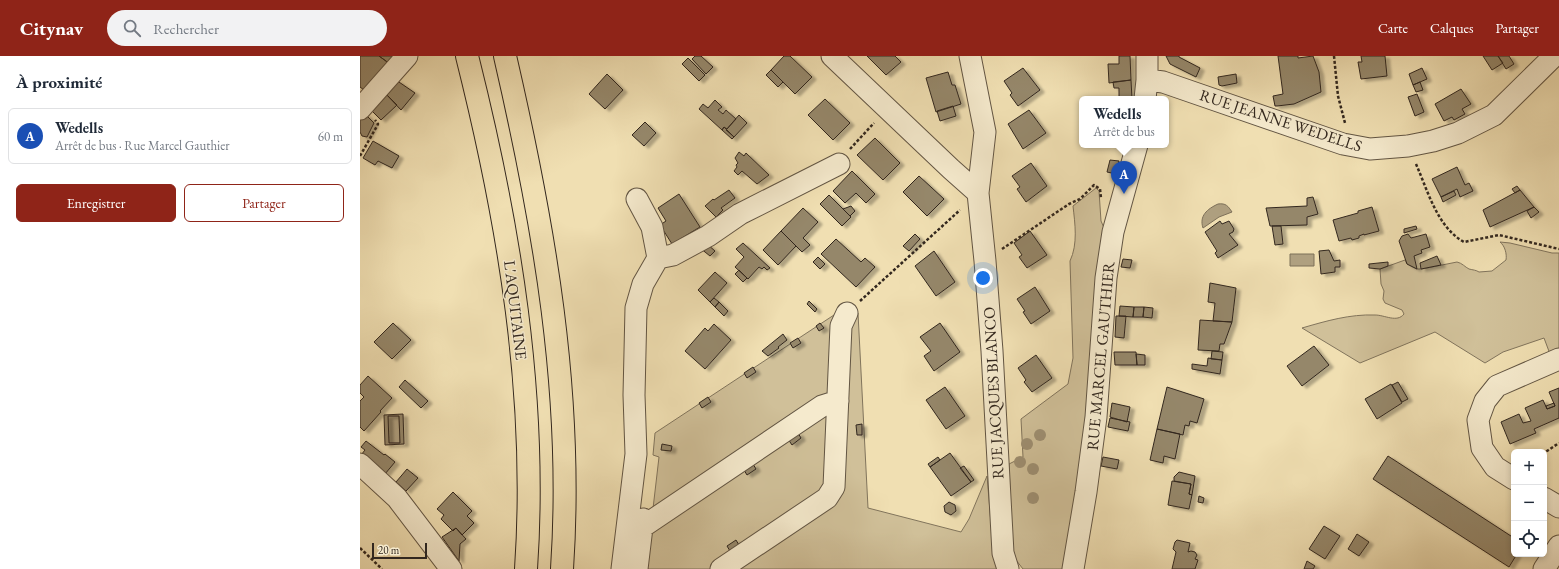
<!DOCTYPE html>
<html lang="fr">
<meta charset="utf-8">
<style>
:root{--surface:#fff;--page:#f2f2f3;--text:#1f2937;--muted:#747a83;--line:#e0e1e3;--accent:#8f2418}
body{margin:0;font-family:"EB Garamond",serif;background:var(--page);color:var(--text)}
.controls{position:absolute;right:12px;bottom:12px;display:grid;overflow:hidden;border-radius:6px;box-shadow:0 2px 6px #0003}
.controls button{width:36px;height:36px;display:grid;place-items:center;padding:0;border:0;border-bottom:1px solid var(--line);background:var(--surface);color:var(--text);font:20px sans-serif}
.scale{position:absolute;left:12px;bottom:10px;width:55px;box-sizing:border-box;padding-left:4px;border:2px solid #32271e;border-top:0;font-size:11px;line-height:14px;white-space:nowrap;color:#32271e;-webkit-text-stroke:3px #f5eacd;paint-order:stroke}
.you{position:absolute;left:623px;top:222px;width:14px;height:14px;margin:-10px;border:3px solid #fff;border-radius:50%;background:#1a73e8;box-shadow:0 0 0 6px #1a73e833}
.badge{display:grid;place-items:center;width:26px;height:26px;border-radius:50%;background:var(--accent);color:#fff;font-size:13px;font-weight:700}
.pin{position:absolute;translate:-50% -33px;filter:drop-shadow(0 1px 2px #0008)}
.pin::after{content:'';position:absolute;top:21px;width:14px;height:12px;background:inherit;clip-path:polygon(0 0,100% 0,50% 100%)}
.popup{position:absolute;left:719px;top:40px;width:90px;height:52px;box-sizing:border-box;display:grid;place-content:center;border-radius:6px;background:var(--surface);filter:drop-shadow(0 1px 3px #0005);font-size:13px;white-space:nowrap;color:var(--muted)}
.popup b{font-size:15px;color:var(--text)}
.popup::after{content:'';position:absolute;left:50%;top:100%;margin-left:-8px;border:8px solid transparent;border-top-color:var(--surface)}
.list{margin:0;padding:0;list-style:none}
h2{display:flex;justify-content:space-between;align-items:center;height:52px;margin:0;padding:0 16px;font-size:17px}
h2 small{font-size:13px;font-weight:400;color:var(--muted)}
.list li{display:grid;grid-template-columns:26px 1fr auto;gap:12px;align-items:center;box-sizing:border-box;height:56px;margin:0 8px 8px;padding:0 8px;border:1px solid var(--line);border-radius:6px}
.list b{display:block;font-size:15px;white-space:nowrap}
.list p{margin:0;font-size:13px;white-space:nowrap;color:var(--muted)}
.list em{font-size:13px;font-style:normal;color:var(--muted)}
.actions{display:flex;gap:8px;padding:12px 16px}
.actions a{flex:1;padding:9px 0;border:1px solid var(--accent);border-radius:6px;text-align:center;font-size:14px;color:var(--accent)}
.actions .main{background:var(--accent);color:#fff}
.icon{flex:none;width:22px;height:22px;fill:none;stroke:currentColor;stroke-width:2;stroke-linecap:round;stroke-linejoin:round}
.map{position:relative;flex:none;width:1199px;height:513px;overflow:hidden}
header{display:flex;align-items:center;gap:24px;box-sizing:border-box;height:56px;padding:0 20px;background:var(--accent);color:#fff}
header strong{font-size:19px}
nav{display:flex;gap:22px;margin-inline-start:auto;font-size:14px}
.search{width:280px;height:36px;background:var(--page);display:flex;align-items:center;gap:10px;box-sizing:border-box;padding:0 14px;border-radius:22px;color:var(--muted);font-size:15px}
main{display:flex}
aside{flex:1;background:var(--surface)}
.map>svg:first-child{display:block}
.green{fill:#d0c099;stroke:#81745c}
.water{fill:#afa080;stroke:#7d7059}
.building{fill:#95876b;stroke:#32271e;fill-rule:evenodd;filter:url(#shadow)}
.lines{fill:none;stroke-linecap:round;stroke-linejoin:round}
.minor-casing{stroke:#625543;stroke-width:23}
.highway-casing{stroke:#32271e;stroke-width:24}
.path{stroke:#32271e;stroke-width:2.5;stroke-dasharray:3 2;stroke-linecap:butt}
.minor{stroke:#f5eacd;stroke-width:21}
.highway{stroke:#f0dfb2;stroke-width:22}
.tree{fill:#9e8f72}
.labels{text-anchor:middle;stroke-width:3;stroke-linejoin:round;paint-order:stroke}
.street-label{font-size:16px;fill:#32271e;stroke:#f5eacd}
</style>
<header>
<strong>Citynav</strong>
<div class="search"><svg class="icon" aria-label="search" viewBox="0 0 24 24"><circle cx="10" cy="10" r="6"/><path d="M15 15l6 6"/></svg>Rechercher</div>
<nav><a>Carte</a><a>Calques</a><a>Partager</a></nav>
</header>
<main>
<aside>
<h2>À proximité<small></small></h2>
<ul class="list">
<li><span class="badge" style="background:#1a4fb4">A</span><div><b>Wedells</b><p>Arrêt de bus · Rue Marcel Gauthier</p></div><em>60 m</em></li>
</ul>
<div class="actions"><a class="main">Enregistrer</a><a>Partager</a></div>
</aside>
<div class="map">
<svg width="1199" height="513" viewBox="0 0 1199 513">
<defs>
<filter id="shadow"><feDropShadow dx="4.5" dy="2.5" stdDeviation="1" flood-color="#0004"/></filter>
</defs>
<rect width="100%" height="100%" fill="#f0dfb2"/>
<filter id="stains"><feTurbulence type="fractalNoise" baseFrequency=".005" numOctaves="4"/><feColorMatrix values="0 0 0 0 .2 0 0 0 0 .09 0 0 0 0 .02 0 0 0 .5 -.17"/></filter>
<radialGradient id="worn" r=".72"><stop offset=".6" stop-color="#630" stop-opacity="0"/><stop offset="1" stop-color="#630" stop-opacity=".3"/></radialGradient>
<path class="green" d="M736 132 739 135 741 165 745 174 728 364 703 513H663L656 504 652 490 649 408 663 401 661 363 708 328 713 302 710 205C718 188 715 168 713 150Z
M1140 186 1150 187 1192 197H1199V294L1190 298 1184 282 1143 296 1125 307 1075 276 1000 307 942 272C966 265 990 258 1015 259 1025 259 1037 267 1044 258L1042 254 1025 247 1023 243 1024 235 1021 228 1020 213 1045 204 1047 208 1057 213H1062L1097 206C1102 207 1105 211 1109 213 1113 214 1116 214 1119 216L1132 215 1146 204C1147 198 1145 190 1140 186Z
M477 257H498L508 452 601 476 609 463 627 420 633 491 637 513H286L299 401 293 399 295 377Z"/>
<path class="water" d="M858 148C866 147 868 150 872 156L859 161 843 172C839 160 847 153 858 148Z
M930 198H954V210H930Z
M28 360H39L40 387H29Z"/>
<path class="building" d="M0 0H19L30 8 8 37 0 31Z
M19 0H31L34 3 30 8Z
M335 0H341L353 11 346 18 332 3Z
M424 0H430L452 21 435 38 411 14Z
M507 0H535L541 6 526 19Z
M759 0H770L771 24 749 27 748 8H759Z
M806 0H819V1L840 12 836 21 810 8Z
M918 0H938V2L953 0 959 16 961 36 934 48 917 50H915L913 40 923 38Z
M1001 0H1025L1027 20 1001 23 998 6H1002Z
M1123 0H1138L1143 7 1132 14Z
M1138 0H1149L1154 8 1146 13Z
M328 2 345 19 339 25 322 8Z
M663 12 680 34 658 50 650 39 652 37 644 25Z
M1062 12 1067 23 1053 29 1049 18Z
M411 14 423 26 418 31 406 19Z
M588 16 592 29H595L601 48 576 56 566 22Z
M247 18 263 34 245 53 229 38Z
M876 18 877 27 862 30 859 29 858 21Z
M36 24 55 37 41 54 25 37Z
M771 24 772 43H759V32H754L753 26Z
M1060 26 1063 34 1056 36 1053 29Z
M1101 33 1111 48 1102 53 1105 58 1094 64 1092 61 1084 65 1075 48Z
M25 37 37 49 21 64 10 53Z
M1057 38 1064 56 1055 60 1048 41Z
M465 43 490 67 473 84 448 59Z
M355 44 362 51 358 54 363 58 366 54 376 63 367 73 364 71 362 74 339 53 343 48 348 52Z
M593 50 596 60 580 65 577 55Z
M669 54 686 77 663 93 648 68Z
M5 58 14 67 7 81 2 80 0 76V64Z
M379 59 387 67 374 81 366 74Z
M285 66 296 77 284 90 272 79Z
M364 71 374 81 372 83 362 74Z
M515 82 540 107 523 124 497 99Z
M13 85 39 100 32 112 18 105 15 109 3 102Z
M379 96 384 100 386 97 409 119 397 128 382 115 378 119 374 115 377 111 376 109 378 107 375 102Z
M750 104 759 105 756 118 747 116Z
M671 107 687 130 666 146 657 133 660 131 652 120Z
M1097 111 1105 129 1109 127 1113 135 1100 141 1097 133 1081 141 1072 123Z
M492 115 515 138 506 147 496 137 485 147 473 135Z
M559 120 584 143 567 160 543 136Z
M1157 130 1160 134 1155 137 1152 133Z
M369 134 375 142 361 152 363 154 356 161 345 150 353 143 354 144Z
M1160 134 1174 151 1130 171 1123 154Z
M1094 135 1096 139 1083 146 1081 141Z
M319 138 340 171 312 188 300 169 306 165 298 152Z
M469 139 491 161 482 170 460 148Z
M953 141 958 158 947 161V169L910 170 906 152 947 150V142Z
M491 150 495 155 490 160 483 153Z
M1012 151 1019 175 1004 179V178L999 180V182L992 184 991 182 979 185 973 164 998 157V155Z
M1174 151 1179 156 1171 162 1167 155Z
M443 152 458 166 443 182 450 189 442 196 421 175Z
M860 165 862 168 869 165 874 173 873 176 869 178 878 189 858 202 855 197 857 195 845 176Z
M912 170H921L923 188 915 189Z
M1056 170 1057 173 1044 177V173Z
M421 175 436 190 418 209 403 194Z
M670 175 687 199 667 212 659 201 662 199 654 187Z
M555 178 560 183 549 195 543 190Z
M1048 178 1051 182 1066 178 1070 191 1061 194 1062 197 1054 200 1057 213 1047 208 1039 185 1042 180Z
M476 183 501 206 505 202 515 211 496 231 461 198Z
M383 187 410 212 407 214 404 211 402 213 399 211 388 223 375 211 384 201 376 193Z
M347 188 355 195 350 200 340 192Z
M969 194 974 205 980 204V211H975V216L961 218 959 195Z
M574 195 595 226 576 240 555 210Z
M1077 200 1081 209 1061 213 1060 207Z
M458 201 465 208 460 213 453 206Z
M763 203 772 204 770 212 761 211Z
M1028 206V210L1020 213 1009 212V208Z
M379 214 387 222 383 226 375 218Z
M355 216 367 227 350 246 338 234Z
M850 227 876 232 872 266 853 265 855 247 848 246Z
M675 231 690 255 671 268 663 256 665 255 657 243Z
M354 242 359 246 355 251 350 246Z
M449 245 457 253 455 256 447 248Z
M359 246 368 255 364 260 355 251Z
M760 250 774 251 773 261 759 260Z
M774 251H784L783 261H773Z
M784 251 793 252 792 262 783 261Z
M756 260H766L764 282 755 281Z
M840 264 872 266 864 288H860L859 295 838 294Z
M33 267 51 284 32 303 14 286Z
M460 267 464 272 459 275 456 270Z
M580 267 600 296 574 315 564 300 571 295 560 281Z
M354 268 371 284 345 313 325 295 345 272 348 275Z
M423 278 427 284 418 291 419 292 408 300 402 295Z
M438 282 441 287 433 292 430 287Z
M954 290 969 309 942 330 927 310Z
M852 295 863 296 862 304 851 303Z
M754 296H776L777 309H755Z
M776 298 785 299V309H777Z
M676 299 692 322 672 336 664 326 666 324 658 312Z
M848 302 862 304 860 318 832 313V308L847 310Z
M393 311 396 316 387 322 384 317Z
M8 320 32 342 20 355 21 356 4 375 0 371V345L4 341 0 337V329Z
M45 324 68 345 61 352 39 331Z
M1038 326 1048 343 1042 346 1032 329Z
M1031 328 1042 347 1017 363 1005 343Z
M585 331 605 360 586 373 566 344Z
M807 331 844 343 837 367 830 365 829 370 825 369 823 379 797 373Z
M1199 332V362L1174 373 1176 377 1150 388 1141 366 1159 358 1163 367 1171 365 1165 352 1183 344 1187 353 1195 350 1189 336Z
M348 341 351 346 342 352 339 347Z
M752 347 770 351 767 366 750 361Z
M1194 347 1195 350 1187 353 1186 350Z
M43 358 44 388 25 389 24 359ZM28 360H39L40 387H29Z
M750 362 770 366 768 375 748 371Z
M502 368V379H497L496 369Z
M797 373 820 378 815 403 804 400 803 407 790 404Z
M438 377 441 382 432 389 428 383Z
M6 385 24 399 25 398 35 406 25 418 1 399 5 394 1 391Z
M302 388 312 390 311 395 301 394Z
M590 397 611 426 591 440 570 411Z
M1028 400 1154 482V498H1157L1149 511 1013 423Z
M578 401 580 404 570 411 568 408Z
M743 401 759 404 757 413 741 410Z
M393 408 396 413 387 419 384 414Z
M604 410 614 424 611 426 600 412Z
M47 413 58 422 46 435 36 426Z
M819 416 835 420 832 439 829 438 831 428 814 425V421Z
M812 425 831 428 829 438 832 439 829 453 808 449Z
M93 436 112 455 107 460 114 467 102 479 96 472 93 475 81 463 84 459 77 453Z
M839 440 844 442 843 447 838 446Z
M589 446 595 449 596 455 591 459 585 456 584 450Z
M964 470 980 480 965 503 949 493Z
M96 472 106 483 100 488 99 505 82 481Z
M997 478 1009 486 999 500 988 493Z
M376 484 379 489 370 495 367 490Z
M817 484 830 487 828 496 831 495 835 496 837 499 835 503 838 504 835 513H812L816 496 813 493 815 486Z
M947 505 955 510 953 513H944Z"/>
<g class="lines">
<g class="minor-casing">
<path id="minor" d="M472 0 591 113 618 137
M610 0 625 76 618 137 625 205 632 295 643 497 648 513
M787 24 803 26 983 88 1010 93 1048 90 1073 85 1098 77 1134 59 1194 0
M785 43 787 24V0
M0 53 47 0
M298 202 313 199 348 180 380 158 479 108
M0 408 37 442 91 513
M1154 423 1135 411 1122 392 1118 364 1125 345 1137 330 1199 303
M1184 442 1199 451
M266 482 462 350 478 345
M262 513 276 398 274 339 276 252 283 228 298 202 292 171 277 143
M277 513 283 463
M361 513 467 442 474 431 481 270 487 257
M713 513 726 436 736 361 746 222 753 176 777 89
M1184 513 1199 490"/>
</g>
<g class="highway-casing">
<path id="highway" d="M107 0C149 167 178 340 166 513
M145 0C184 169 214 338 202 513"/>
</g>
<path class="path" d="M974 0 978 40 985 67
M490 93 514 67
M0 100 17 70 18 68 15 64
M1056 108C1068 135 1077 171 1104 186L1139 179 1199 193
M642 193 709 148 720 143 734 129 740 133 741 142
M500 245 600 154
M1184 400 1187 395 1199 387
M0 492 22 513"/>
<use href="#minor" class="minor"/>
<use href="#highway" class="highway"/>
</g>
<g class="tree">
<circle cx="680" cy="379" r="6"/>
<circle cx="667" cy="388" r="6"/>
<circle cx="660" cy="406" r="6"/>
<circle cx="673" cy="413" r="6"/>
<circle cx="673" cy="442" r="6"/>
</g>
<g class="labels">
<g class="street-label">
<text transform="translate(921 64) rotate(18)" y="6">RUE JEANNE WEDELLS</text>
<text transform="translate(156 254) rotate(83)" y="6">L'AQUITAINE</text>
<text transform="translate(740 300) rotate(-85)" y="6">RUE MARCEL GAUTHIER</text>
<text transform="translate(633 337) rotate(-93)" y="6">RUE JACQUES BLANCO</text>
</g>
</g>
<rect width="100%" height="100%" filter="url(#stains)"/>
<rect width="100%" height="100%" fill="url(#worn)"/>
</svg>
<div class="controls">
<button>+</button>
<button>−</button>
<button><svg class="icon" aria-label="locate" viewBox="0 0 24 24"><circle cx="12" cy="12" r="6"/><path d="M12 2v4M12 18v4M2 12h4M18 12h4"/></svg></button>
</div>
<div class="scale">20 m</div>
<div class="you"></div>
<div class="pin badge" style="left:764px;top:138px;background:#1a4fb4">A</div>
<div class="popup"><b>Wedells</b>Arrêt de bus</div>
</div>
</main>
